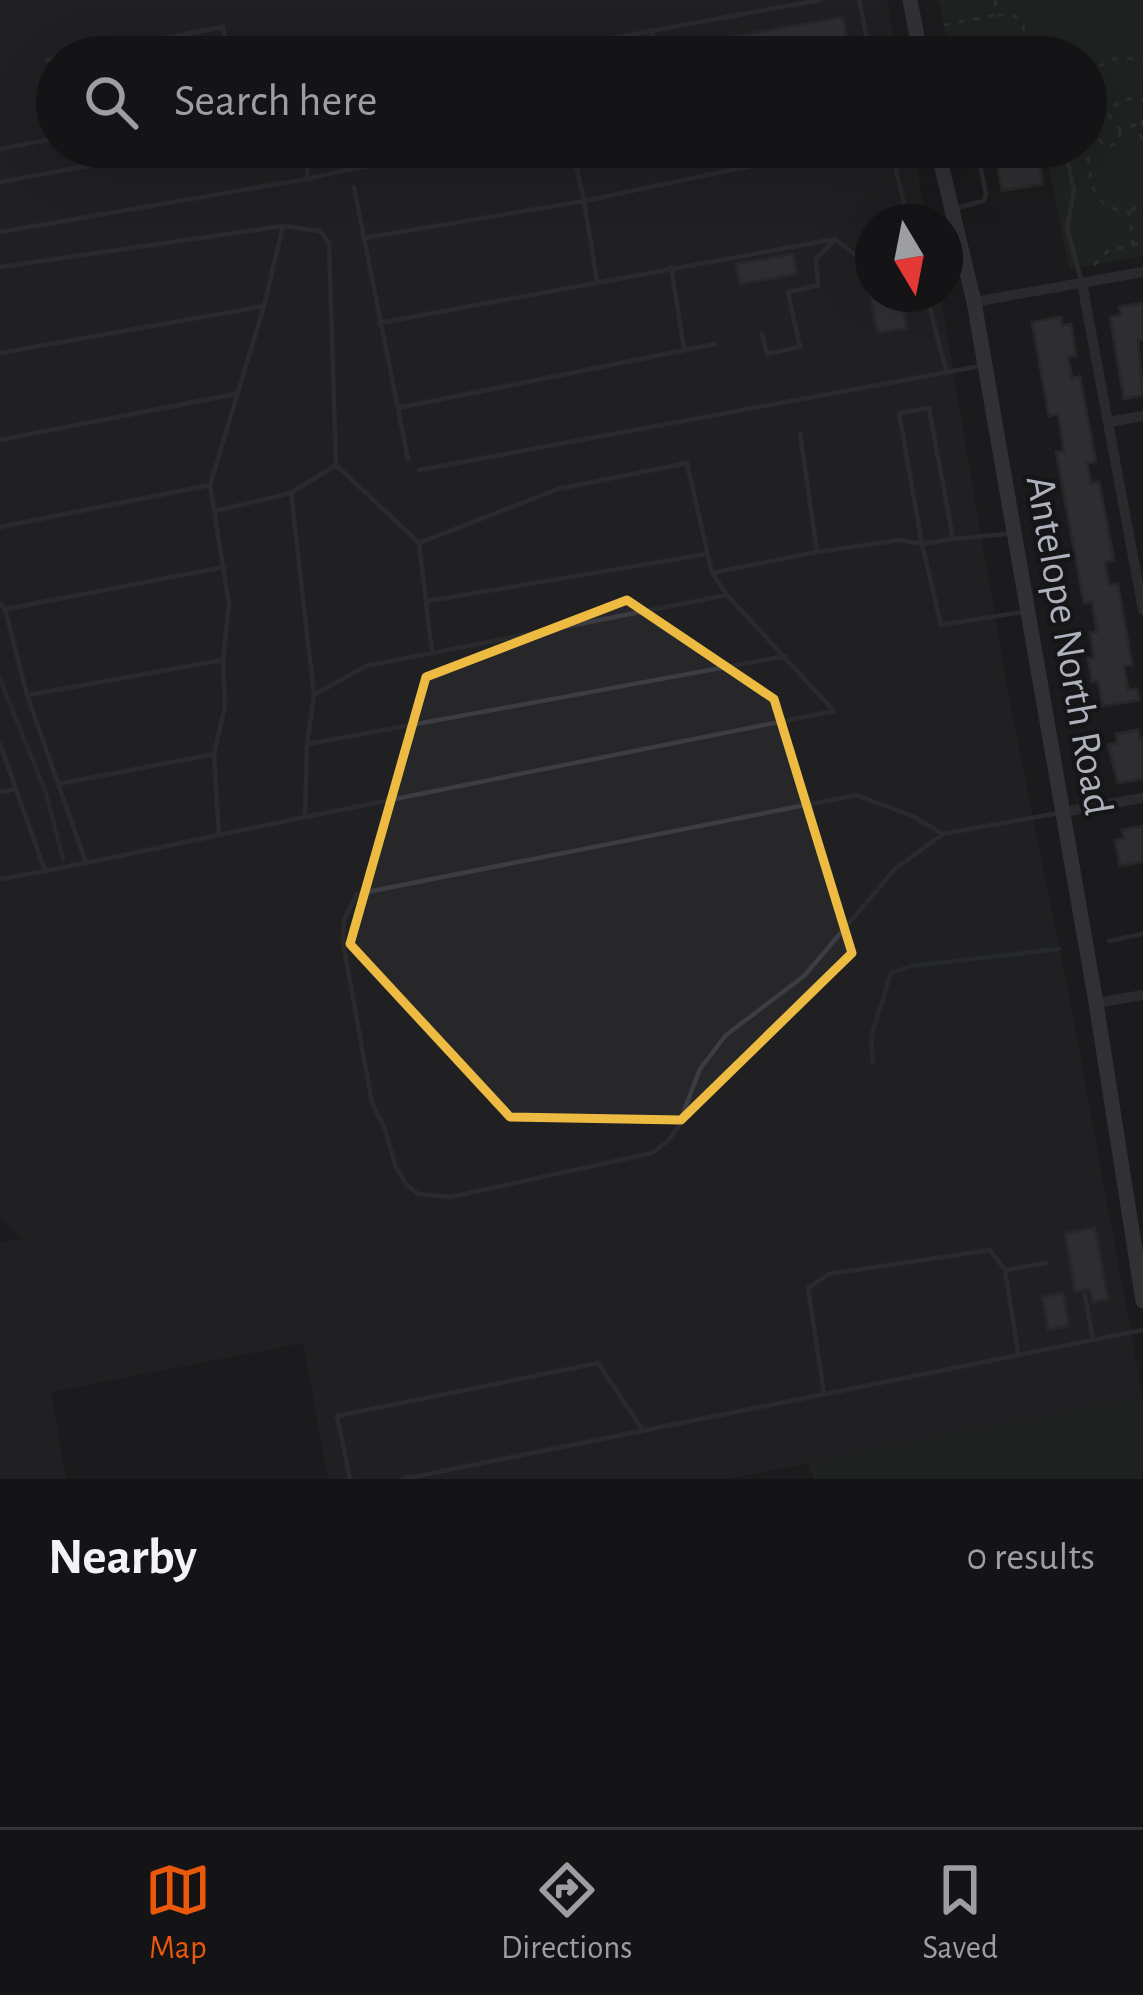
<!DOCTYPE html>
<style>
:root{--surface:#141416;--page:#1d1d1f;--text:#f1f3f6;--muted:#9d9ea1;--line:#333335;--accent:#ea580c}
body{margin:0;font-family:"Alegreya Sans",sans-serif;background:var(--page);color:var(--text)}
.compass{position:absolute;left:855px;top:204px;width:108px;height:108px;border-radius:50%;background:var(--surface);box-shadow:0 12px 48px #0002;rotate:170deg}
.list{margin:0;padding:0;list-style:none}
h2{display:flex;justify-content:space-between;align-items:center;height:156px;margin:0;padding:0 48px;font-size:51px}
h2 small{font-size:39px;font-weight:400;color:var(--muted)}
.icon{flex:none;width:66px;height:66px;fill:none;stroke:currentColor;stroke-width:2;stroke-linecap:round;stroke-linejoin:round}
.map{position:relative;flex:none;width:1143px;height:1479px;overflow:hidden}
.search{position:absolute;background:var(--surface);box-shadow:0 12px 48px #0002;left:36px;right:36px;top:36px;height:132px;display:flex;align-items:center;gap:30px;box-sizing:border-box;padding:0 42px;border-radius:66px;color:var(--muted);font-size:45px}
.sheet{height:348px;background:var(--surface)}
nav{display:flex;justify-content:space-around;align-items:center;box-sizing:border-box;height:168px;border-top:3px solid var(--line);background:var(--surface);font-size:33px;color:var(--muted)}
nav a{display:grid;justify-items:center;gap:6px}
nav .on{color:var(--accent)}
.map>svg:first-child{display:block}
.built{fill:#27272a}
.green{fill:#232b24}
.lines{fill:none;stroke-linecap:round;stroke-linejoin:round}
.stream{stroke:#313941;stroke-width:4.5}
.building{fill:#45464a;stroke:#353539;stroke-width:3}
.path{stroke:#424449;stroke-width:3;stroke-dasharray:6 9;stroke-linecap:butt}
.service{stroke:#3c3d42;stroke-width:4.5}
.minor{stroke:#3c3d42;stroke-width:10}
.secondary{stroke:#4a4c52;stroke-width:15}
.marked{fill:none;stroke:#edbb42;stroke-width:9;stroke-linejoin:round}
.labels{text-anchor:middle;stroke-width:9;stroke-linejoin:round;paint-order:stroke}
.street-label{font-size:42px;fill:#aeb2bc;stroke:#161618}
</style>
<div class="map">
<svg width="1143" height="1479" viewBox="0 0 1143 1479">
<rect width="100%" height="100%" fill="#1b1b1d"/>
<path class="built" d="M0 0H887L897 57H57V147H913L927 222H873V294H940L1008 693 1072 1011 1143 1399 727 1479H328L303 1343 51 1392 66 1479H0V1242L22 1239 0 1217Z"/>
<path class="green" d="M939 0H1143V256L1070 269 1044 147H1086V57H950Z
M1143 1399V1479H814L808 1463Z"/>
<g class="lines">
<path class="stream" d="M0 679 46 793 63 859
M1109 941 1143 934
M873 1063 871 1037 891 973 911 966 1059 949"/>
</g>
<path class="building" d="M843 17 850 57H686L684 45Z
M212 38 216 57H142V52Z
M994 147H1037L1043 184 1002 191Z
M793 254 797 274 740 284 736 264Z
M870 294H901L907 328 877 333Z
M1143 303V339L1138 340 1143 395 1124 399 1110 317 1121 315 1119 307Z
M1061 317 1062 326 1071 324 1076 356 1068 357 1072 378 1080 377 1096 462 1087 463 1091 483 1099 482 1107 523 1114 561 1105 562 1109 585 1118 584 1121 601 1132 665 1124 666 1128 690 1137 689 1139 700 1103 706 1098 681 1092 682 1088 659 1094 658 1090 633 1097 632 1092 602 1084 603 1056 452 1064 451 1058 414 1049 416 1032 322Z
M1138 730 1140 739 1143 738V779L1118 783 1108 745 1117 743 1116 734Z
M1143 826V862L1120 866 1115 840 1124 838 1122 830Z
M1095 1228 1108 1299 1093 1302 1090 1289 1075 1292 1065 1233Z
M1063 1293 1069 1326 1048 1330 1042 1297Z"/>
<g class="lines">
<path class="path" d="M995 0 998 15H1013L1023 25 1029 57
M944 25 996 15
M1086 74 1112 59 1143 58
M1086 113C1101 120 1112 108 1123 99H1143
M1108 114 1120 129 1139 124
M1143 120 1139 131 1143 142
M1086 139 1096 136 1106 148 1119 142 1120 129
M1086 142C1092 179 1086 206 1129 212L1133 244
M1131 211 1143 202
M1094 265 1109 250 1143 243"/>
<path class="service" d="M859 0 871 57
M652 33 657 57
M63 57 223 27 229 57
M509 57 820 0
M47 60 57 58
M308 147 307 179 346 170
M342 147 346 170 466 147
M891 147 908 222
M1065 147 1074 191 1067 228 1082 283
M572 148 584 201 798 156
M0 149 57 138
M0 182 189 147
M354 187 364 238
M957 208 983 201 986 195 977 147
M283 226 320 231 329 243 336 465 419 543
M0 232 307 179
M0 267 283 226 264 306 210 485 229 604 223 660 225 706 214 754 219 835 86 863 27 695 5 609 0 604
M671 267 684 348
M926 294 946 370
M379 323 835 239 866 263H873
M762 334 767 354 800 347 788 292 818 285 816 259 835 239
M0 353 264 306
M398 408 715 344
M800 433 817 552 900 540 922 544 899 413 929 408 953 539 922 544 941 625 1023 612
M0 440 235 394
M408 459 364 238 584 201 597 281
M419 470 980 366
M215 511 291 493
M0 527 210 485
M953 539 1007 534
M727 595 366 666 314 695 307 744 305 817 834 711 727 595 712 573 817 552
M428 601 707 554
M6 609 224 567
M432 653 419 543 558 489 687 463 712 573
M28 695 223 660
M314 695 291 493 336 465
M0 744 45 871 0 879
M308 744 786 656
M58 784 214 754
M0 792 15 789
M943 834 895 869 804 976 726 1035 700 1069 677 1129 667 1142 652 1153 451 1197 418 1194 406 1184 396 1168 385 1129 372 1103 343 943 344 920 357 894 856 795 913 816 943 834 1058 813
M219 835 305 817
M45 871 86 863
M1005 1270 1046 1263
M1085 1295 1093 1340
M824 1393 808 1288 829 1274 990 1250 1005 1270 1018 1352
M350 1479 337 1416 598 1363 643 1430
M403 1479 1143 1330"/>
<path class="minor" d="M1082 283 1143 610
M974 302 1143 272
M1109 422 1143 416
M1064 812 1143 798
M1096 1003 1143 995"/>
<path class="secondary" d="M910 0 921 57
M937 147 974 302 1096 1003 1143 1301"/>
</g>
<path d="M0 0H1143V1479H0ZM627 600 774 699 852 953 681 1120 510 1117 350 944 426 677Z" fill="#1b1b1d" fill-opacity=".55" fill-rule="evenodd"/>
<path class="marked" d="M627 600 774 699 852 953 681 1120 510 1117 350 944 426 677Z"/>
<g class="labels">
<g class="street-label">
<text transform="translate(1071 645) rotate(80)" y="15">Antelope North Road</text>
</g>
</g>
</svg>
<svg class="compass" viewBox="-18 -18 36 36"><path d="M0-13l5 13h-10z" fill="#e53935"/><path d="M0 13l5-13h-10z" fill="#9d9ea1"/></svg>
<div class="search"><svg class="icon" aria-label="search" viewBox="0 0 24 24"><circle cx="10" cy="10" r="6"/><path d="M15 15l6 6"/></svg>Search here</div>
</div>
<section class="sheet">
<h2>Nearby<small>0 results</small></h2>
<ul class="list">
</ul>
</section>
<nav>
<a class="on"><svg class="icon" aria-label="map" viewBox="0 0 24 24"><path d="M3 6l6-2 6 2 6-2v14l-6 2-6-2-6 2zM9 4v14M15 6v14"/></svg>Map</a>
<a><svg class="icon" aria-label="directions" viewBox="0 0 24 24"><path d="M12 3l9 9-9 9-9-9zM9 14v-3h6M13 9l2 2-2 2"/></svg>Directions</a>
<a><svg class="icon" aria-label="saved" viewBox="0 0 24 24"><path d="M7 4h10v16l-5-4-5 4z"/></svg>Saved</a>
</nav>
